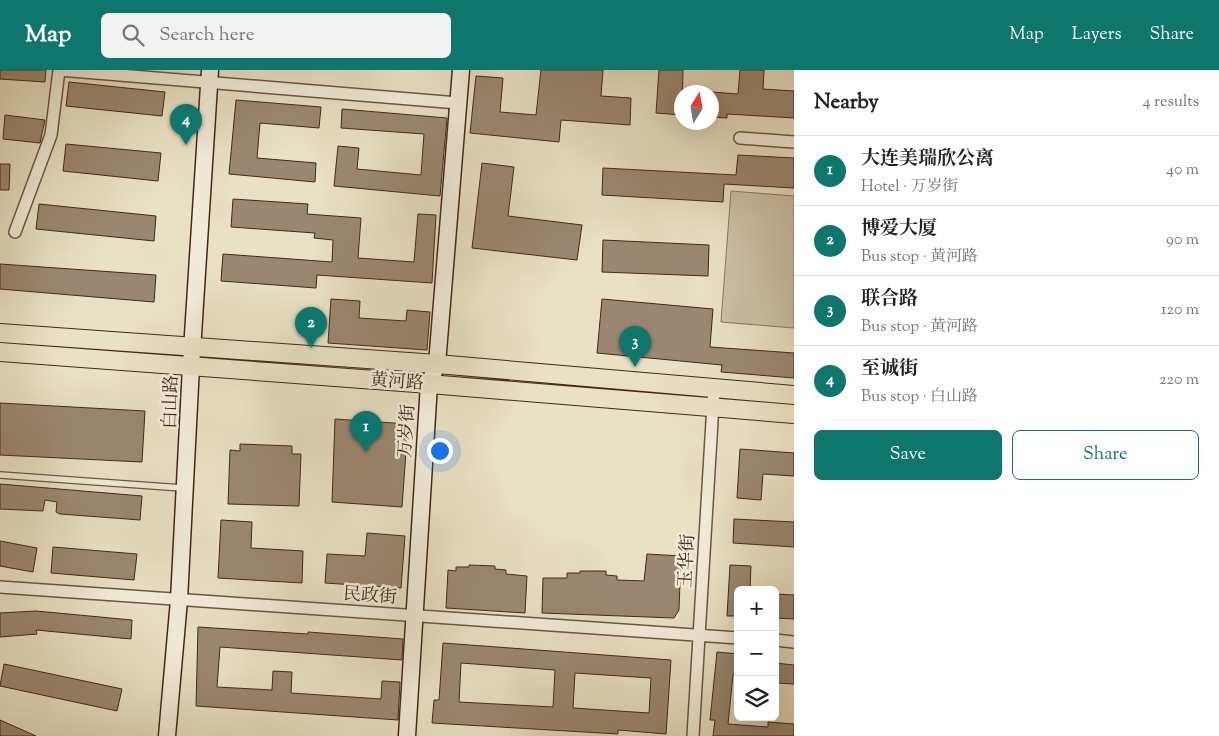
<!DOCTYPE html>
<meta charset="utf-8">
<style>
:root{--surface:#fff;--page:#f2f2f2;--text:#222;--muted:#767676;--line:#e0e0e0;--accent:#0f766e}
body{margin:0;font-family:"Sorts Mill Goudy","Noto Serif SC",serif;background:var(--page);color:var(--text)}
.controls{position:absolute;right:15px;bottom:15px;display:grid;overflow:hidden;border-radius:8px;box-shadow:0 5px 20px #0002}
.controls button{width:45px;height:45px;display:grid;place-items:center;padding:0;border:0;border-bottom:1px solid var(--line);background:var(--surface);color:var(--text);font:25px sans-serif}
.compass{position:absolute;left:674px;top:15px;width:45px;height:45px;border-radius:50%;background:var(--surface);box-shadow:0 5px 20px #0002;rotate:11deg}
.you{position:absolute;left:439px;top:380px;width:18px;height:18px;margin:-12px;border:4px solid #fff;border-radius:50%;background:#1a73e8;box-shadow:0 0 0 8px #1a73e833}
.badge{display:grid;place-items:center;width:32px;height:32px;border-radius:50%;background:var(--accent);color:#fff;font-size:16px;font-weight:700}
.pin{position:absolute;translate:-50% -41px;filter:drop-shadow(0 1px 2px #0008)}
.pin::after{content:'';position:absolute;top:26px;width:18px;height:15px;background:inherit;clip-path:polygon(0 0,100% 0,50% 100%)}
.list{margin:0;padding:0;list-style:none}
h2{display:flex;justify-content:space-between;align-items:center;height:65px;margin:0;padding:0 20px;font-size:21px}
h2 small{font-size:16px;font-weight:400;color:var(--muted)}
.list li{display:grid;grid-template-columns:32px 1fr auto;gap:15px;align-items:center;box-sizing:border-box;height:70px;padding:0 20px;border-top:1px solid var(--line)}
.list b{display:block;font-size:19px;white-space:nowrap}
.list p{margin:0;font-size:16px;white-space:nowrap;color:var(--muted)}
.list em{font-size:16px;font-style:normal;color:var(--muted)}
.actions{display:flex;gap:10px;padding:15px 20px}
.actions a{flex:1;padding:11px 0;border:1px solid var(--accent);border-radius:8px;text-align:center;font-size:18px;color:var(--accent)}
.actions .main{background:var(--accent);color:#fff}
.icon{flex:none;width:28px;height:28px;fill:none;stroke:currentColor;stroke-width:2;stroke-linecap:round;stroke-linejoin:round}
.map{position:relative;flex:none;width:794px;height:666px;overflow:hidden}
header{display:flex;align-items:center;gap:30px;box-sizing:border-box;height:70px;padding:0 25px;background:var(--accent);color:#fff}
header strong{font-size:24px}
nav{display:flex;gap:28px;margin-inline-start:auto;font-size:18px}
.search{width:350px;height:45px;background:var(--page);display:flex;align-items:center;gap:12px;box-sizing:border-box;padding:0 18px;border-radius:8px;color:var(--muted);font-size:19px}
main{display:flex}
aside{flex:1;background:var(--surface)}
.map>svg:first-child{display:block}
.green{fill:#cdc1a7;stroke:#8a745f}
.building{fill:#9b8771;stroke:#462617;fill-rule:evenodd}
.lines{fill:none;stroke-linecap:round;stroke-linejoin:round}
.lane-casing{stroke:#6f5542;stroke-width:8}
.street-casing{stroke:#6f5542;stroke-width:14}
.secondary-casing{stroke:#462617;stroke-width:19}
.primary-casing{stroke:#462617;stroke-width:20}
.lane{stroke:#f1ecd9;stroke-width:5.5}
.street{stroke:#f1ecd9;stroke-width:11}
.secondary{stroke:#f1ecd9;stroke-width:16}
.primary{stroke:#e9e1c4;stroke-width:18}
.labels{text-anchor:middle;stroke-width:5;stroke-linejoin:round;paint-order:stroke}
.street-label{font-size:18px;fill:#462617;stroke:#f1ecd9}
</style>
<header>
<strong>Map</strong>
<div class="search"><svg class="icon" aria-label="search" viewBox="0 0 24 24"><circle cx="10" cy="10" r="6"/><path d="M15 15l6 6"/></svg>Search here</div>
<nav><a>Map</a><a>Layers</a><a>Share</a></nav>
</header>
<main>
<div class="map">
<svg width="794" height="666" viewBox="0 0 794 666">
<rect width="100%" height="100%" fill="#e9e1c4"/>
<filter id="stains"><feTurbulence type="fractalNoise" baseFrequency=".004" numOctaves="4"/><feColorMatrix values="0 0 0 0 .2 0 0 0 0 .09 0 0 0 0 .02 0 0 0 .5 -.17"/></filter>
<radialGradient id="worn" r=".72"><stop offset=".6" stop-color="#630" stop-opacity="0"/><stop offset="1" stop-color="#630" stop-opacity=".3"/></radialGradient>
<path class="green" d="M731 121 794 126V258L721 252Z"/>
<path class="building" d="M0 0H46L45 12 0 9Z
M541 0H603L601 26 631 28 630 55 561 50 559 72 470 63 476 6 503 8 500 42 536 45Z
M659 0H683L682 45 656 43Z
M740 0H764L763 19 794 21V48L727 44V48L712 47V22L738 24Z
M69 12 165 22 162 46 66 36Z
M236 30 321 37 319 58 260 53 257 88 316 93 315 112 229 104Z
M342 39 447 48 440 126 334 116 338 76 359 78 357 99 421 105 424 64 341 58Z
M5 45 45 50 40 73 3 69Z
M66 74 161 83 158 111 63 101Z
M738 85 794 88V118L724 114 723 132 602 125 603 98 736 105Z
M482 93 514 97 508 146 582 155 577 190 472 178Z
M0 94H10L9 120H0Z
M233 129 308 134 307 144 361 148 358 188 414 192 418 144 436 145 432 213 317 205 316 218 221 211 223 184 332 192 333 170 314 168 315 163 231 157Z
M39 134 156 146 154 171 36 159Z
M603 170 709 175 708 206 602 202Z
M0 194 156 205 154 232 0 219Z
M331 229 360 231 359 248 406 251 407 240 430 242 427 280 328 273Z
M602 229 713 239 710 277 794 283V308L721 302 722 295 597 283Z
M0 333 145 341 142 392 0 385Z
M335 349 408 354 402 437 332 432Z
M240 374 292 376V384H301L299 436 228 434 230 380 240 381Z
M740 379 794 383V406L763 404 761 430 737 428Z
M0 414 142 426 140 450 60 444 56 442 57 432 45 430 43 441 0 439Z
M734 449 794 452V477L733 473Z
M221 450 252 452 251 478 303 481 302 513 218 508Z
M367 463 405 466 401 518 325 513 327 484 365 486Z
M0 471 37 478 33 502 0 496Z
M53 477 137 484 134 510 51 503Z
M647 484 681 486 679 540 674 548 542 543 543 508H567V503H580V501H606V505L617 506V510L644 511Z
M469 495 495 496V499L506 500V504L527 506 525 543 446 538 448 500 456 501V497H469Z
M730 495 751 496 750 520H738V546H727Z
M775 524 794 525V549L775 548Z
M36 541 132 550 131 569 36 560 37 564 0 567V543Z
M198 557 308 564V562L403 569 402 590 220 577 217 617 272 620 273 601 292 602 291 623 381 629 382 611 400 612 398 650 196 636Z
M443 573 671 590 666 664 618 660V664L432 653 434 630H439ZM461 593 555 600 553 637 459 632ZM575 603 651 608 649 643 573 638Z
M717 582 738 584V605H733L728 654 768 657V652L794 654V666H713L715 650H710Z
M775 593 794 595V614L775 613Z
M4 594 122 619 117 641 0 616Z
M0 650 36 666H0Z"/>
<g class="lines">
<g class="lane-casing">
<path id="lane" d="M0 405 182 418"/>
</g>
<g class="street-casing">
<path id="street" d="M59 0 458 33
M740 68 794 72
M15 162 51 65 59 0
M0 517 738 568
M775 570 794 572
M693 666 714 318"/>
</g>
<g class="secondary-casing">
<path id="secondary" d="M167 666 179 530 191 296 210 0
M407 666 429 314 437 294 461 0"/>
</g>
<g class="primary-casing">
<path id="primary" d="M0 263 437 294 794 325
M0 282 429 314 794 344"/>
</g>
<use href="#lane" class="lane"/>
<use href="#street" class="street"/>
<use href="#secondary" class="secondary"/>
<use href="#primary" class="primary"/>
</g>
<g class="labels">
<g class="street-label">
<text transform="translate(397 311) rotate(4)" y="6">黄河路</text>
<text transform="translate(170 332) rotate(-88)" y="6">白山路</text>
<text transform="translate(406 361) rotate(-86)" y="6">万岁街</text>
<text transform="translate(686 491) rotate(-87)" y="6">玉华街</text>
<text transform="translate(370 525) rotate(4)" y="6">民政街</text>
</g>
</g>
<rect width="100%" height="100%" filter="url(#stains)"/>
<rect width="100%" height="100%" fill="url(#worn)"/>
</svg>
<div class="controls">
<button>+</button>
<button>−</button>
<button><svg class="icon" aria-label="layers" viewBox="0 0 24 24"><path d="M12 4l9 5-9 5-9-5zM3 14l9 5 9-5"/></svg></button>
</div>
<svg class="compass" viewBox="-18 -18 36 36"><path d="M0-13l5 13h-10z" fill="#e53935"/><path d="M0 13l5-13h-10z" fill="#767676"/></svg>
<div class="you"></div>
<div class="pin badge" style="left:366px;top:382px">1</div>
<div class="pin badge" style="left:311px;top:278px">2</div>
<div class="pin badge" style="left:635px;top:297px">3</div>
<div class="pin badge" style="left:186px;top:75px">4</div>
</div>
<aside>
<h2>Nearby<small>4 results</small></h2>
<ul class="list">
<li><span class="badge">1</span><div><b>大连美瑞欣公离</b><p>Hotel · 万岁街</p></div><em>40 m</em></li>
<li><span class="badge">2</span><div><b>博爱大厦</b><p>Bus stop · 黄河路</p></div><em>90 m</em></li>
<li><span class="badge">3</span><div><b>联合路</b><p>Bus stop · 黄河路</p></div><em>120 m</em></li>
<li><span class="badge">4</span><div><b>至诚街</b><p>Bus stop · 白山路</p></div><em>220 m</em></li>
</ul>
<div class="actions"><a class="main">Save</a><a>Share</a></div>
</aside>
</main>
